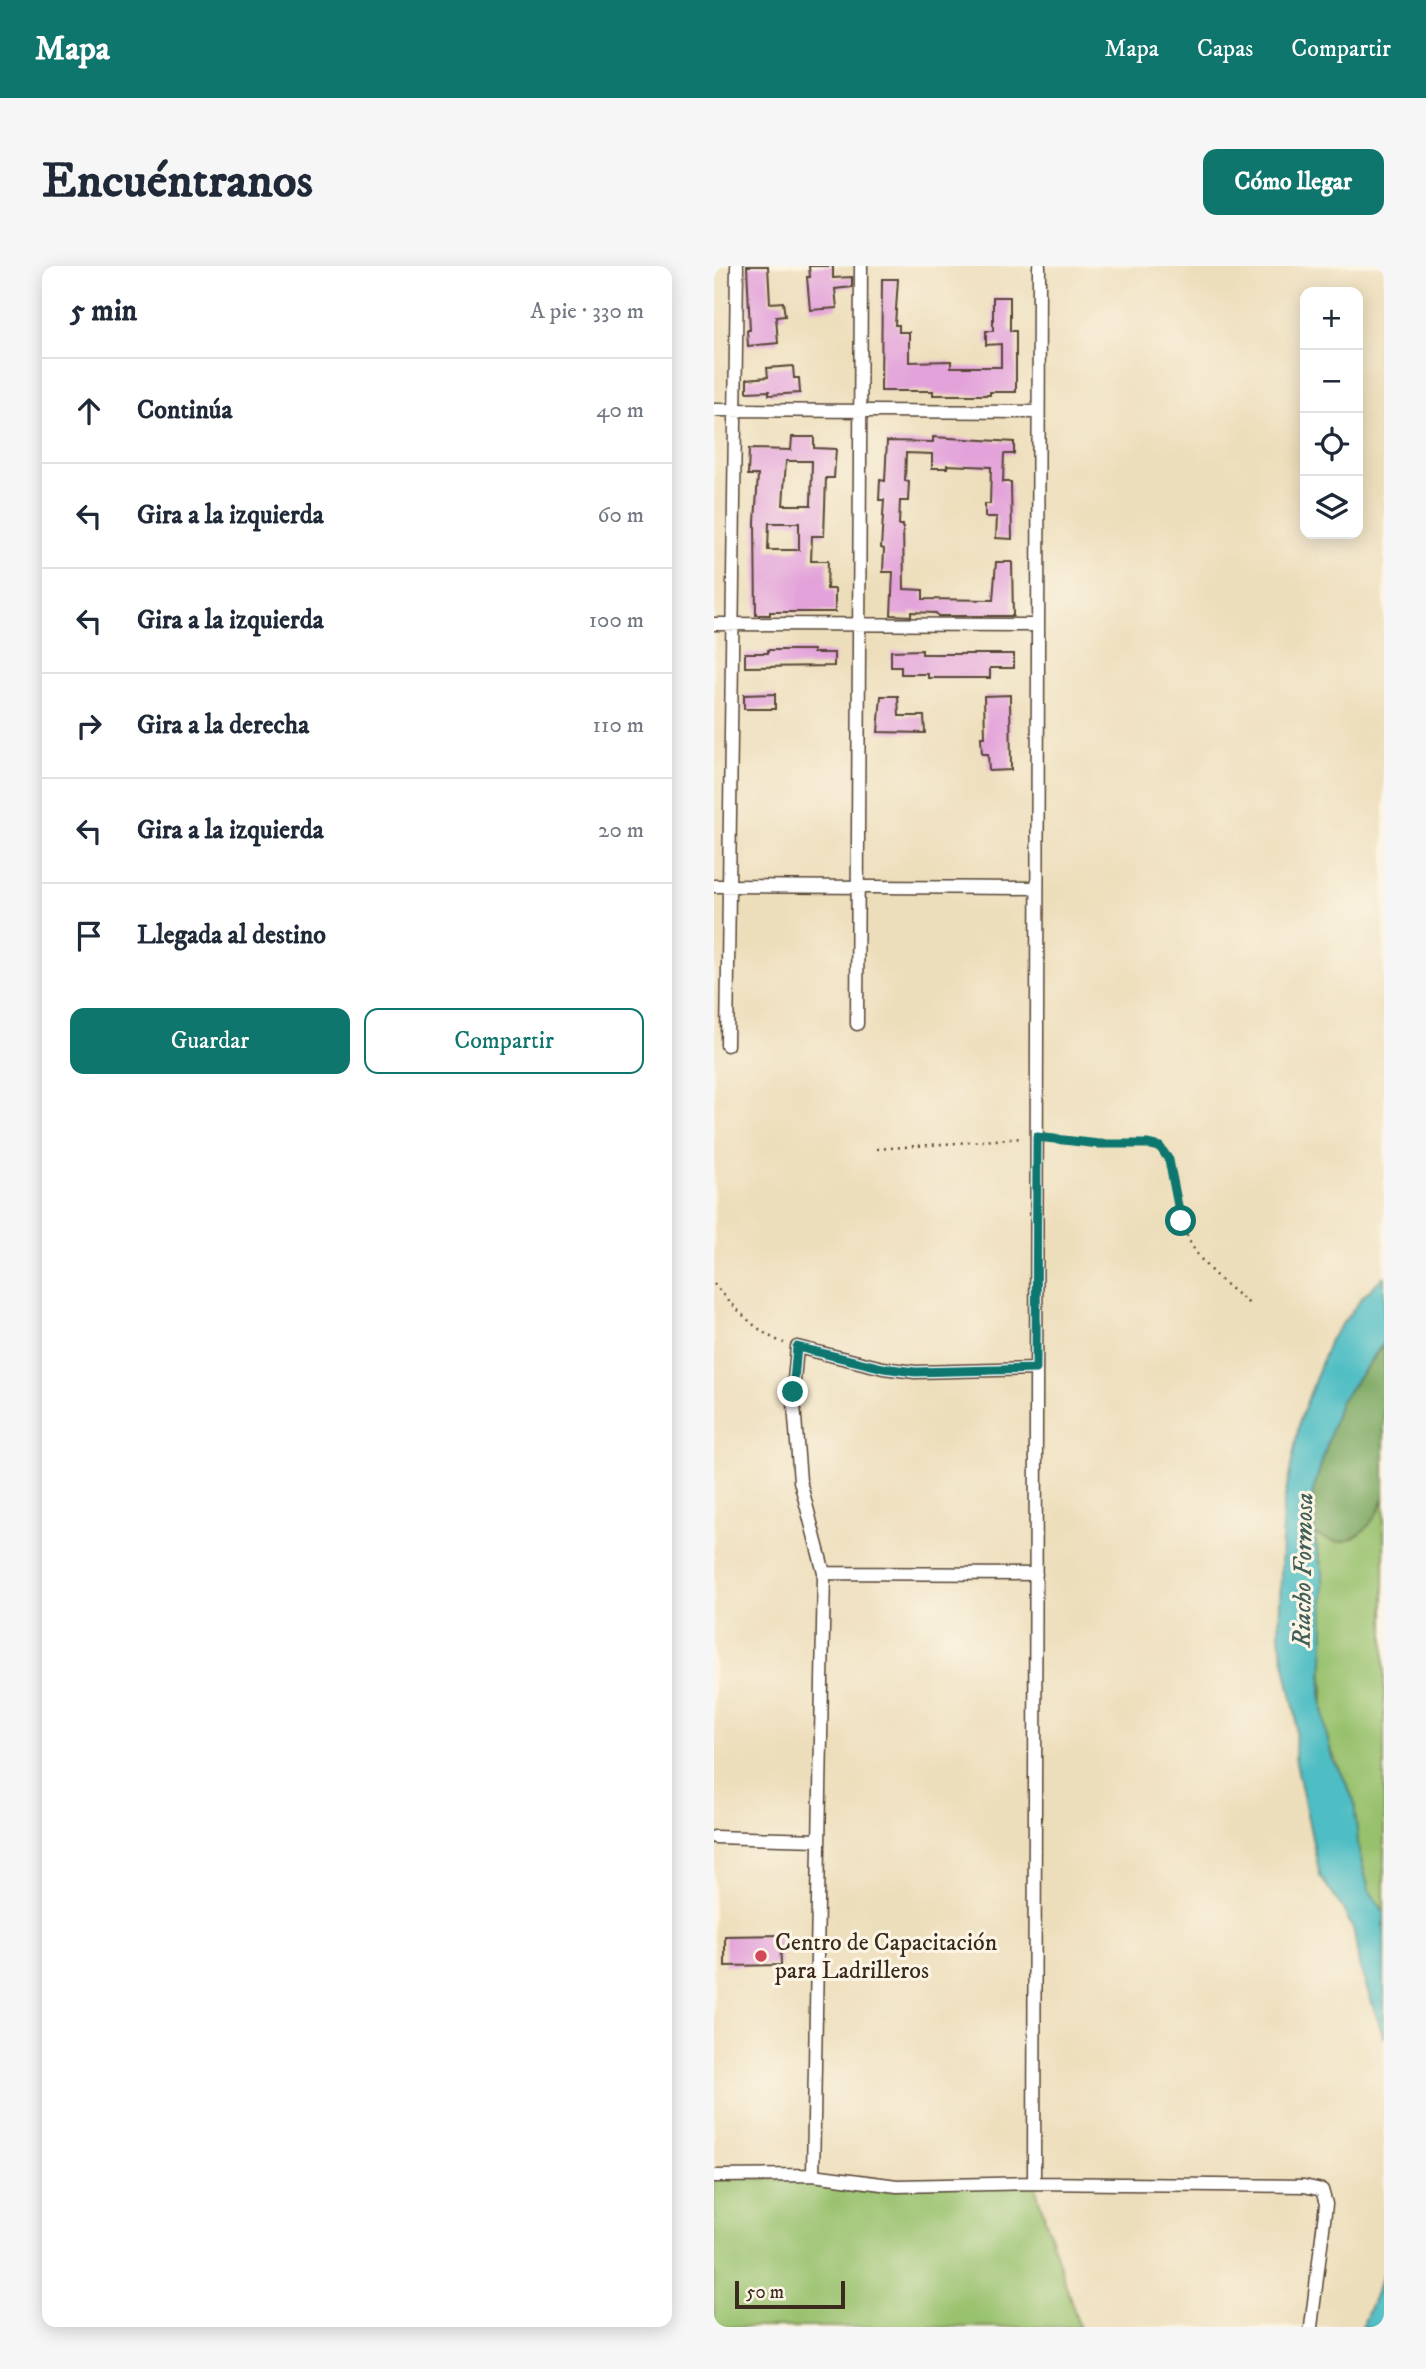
<!DOCTYPE html>
<html lang="es">
<meta charset="utf-8">
<style>
:root{--surface:#fff;--page:#f6f6f7;--text:#1f2937;--muted:#747a83;--line:#e0e1e3;--accent:#0f766e}
body{margin:0;font-family:"IM FELL DW Pica",serif;background:var(--page);color:var(--text)}
.controls{position:absolute;right:21px;top:21px;display:grid;overflow:hidden;border-radius:14px;box-shadow:0 4px 18px #0003}
.controls button{width:63px;height:63px;display:grid;place-items:center;padding:0;border:0;border-bottom:2px solid var(--line);background:var(--surface);color:var(--text);font:35px sans-serif}
.scale{position:absolute;left:21px;bottom:18px;width:110px;box-sizing:border-box;padding-left:7px;border:4px solid #3b2a1e;border-top:0;font-size:19px;line-height:24px;white-space:nowrap;color:#3b2a1e;-webkit-text-stroke:5px #fcf5e5;paint-order:stroke}
.stop{position:absolute;width:21px;height:21px;margin:-16px;border:5px solid #0f766e;border-radius:50%;background:#fff}
.stop.end{background:#0f766e;border-color:#fff;box-shadow:0 2px 7px #0008}
.list{margin:0;padding:0;list-style:none}
h2{display:flex;justify-content:space-between;align-items:center;height:91px;margin:0;padding:0 28px;font-size:30px}
h2 small{font-size:23px;font-weight:400;color:var(--muted)}
.list li{display:grid;grid-template-columns:46px 1fr auto;gap:21px;align-items:center;box-sizing:border-box;height:105px;padding:0 28px;border-top:2px solid var(--line)}
.list b{display:block;font-size:26px;white-space:nowrap}
.list em{font-size:23px;font-style:normal;color:var(--muted)}
.actions{display:flex;gap:14px;padding:21px 28px}
.actions a{flex:1;padding:16px 0;border:2px solid var(--accent);border-radius:14px;text-align:center;font-size:24px;color:var(--accent)}
.actions .main{background:var(--accent);color:#fff}
.icon{flex:none;width:38px;height:38px;fill:none;stroke:currentColor;stroke-width:2;stroke-linecap:round;stroke-linejoin:round}
.map{position:relative;flex:none;width:670px;height:2061px;overflow:hidden;border-radius:14px}
header{display:flex;align-items:center;gap:42px;box-sizing:border-box;height:98px;padding:0 35px;background:var(--accent);color:#fff}
header strong{font-size:33px}
nav{display:flex;gap:38px;margin-inline-start:auto;font-size:24px}
.intro{display:flex;align-items:center;justify-content:space-between;box-sizing:border-box;height:168px;padding:0 42px}
h1{margin:0;font-size:49px}
.button{padding:18px 32px;border-radius:14px;background:var(--accent);color:#fff;font-size:24px;font-weight:700}
main{display:flex;gap:42px;padding:0 42px}
aside{flex:1;background:var(--surface);border-radius:14px;box-shadow:0 4px 18px #0003}
.map>svg:first-child{display:block}
.green{fill:#98c16d;stroke:#6a7646;stroke-width:2}
.forest{fill:#7aa760;stroke:#5a683f;stroke-width:2}
.water{fill:#4fbec4;stroke:#457471;stroke-width:2}
.building{fill:#e3a3da;fill-rule:evenodd}
.lines{fill:none;stroke-linecap:round;stroke-linejoin:round}
.minor-casing{stroke:#564536;stroke-width:15}
.path{stroke:#564536;stroke-width:2.5;stroke-dasharray:2 5;stroke-linecap:butt}
.minor{stroke:#fff;stroke-width:12}
.route{stroke:#0f766e;stroke-width:9}
.poi-dot{fill:#d1495b;stroke:#fcf5e5;stroke-width:2.5}
.labels{text-anchor:middle;stroke-width:6;stroke-linejoin:round;paint-order:stroke}
.poi-label{font-size:24px;fill:#3b2a1e;stroke:#fcf5e5;text-anchor:start}
.water-label{font-size:26px;font-style:italic;fill:#425e58;stroke:#fcf5e5}
</style>
<header>
<strong>Mapa</strong>
<nav><a>Mapa</a><a>Capas</a><a>Compartir</a></nav>
</header>
<div class="intro"><h1>Encuéntranos</h1><a class="button">Cómo llegar</a></div>
<main>
<aside>
<h2>5 min<small>A pie · 330 m</small></h2>
<ul class="list">
<li><svg class="icon" aria-label="ahead" viewBox="0 0 24 24"><path d="M12 20V5M6 11l6-6 6 6"/></svg><div><b>Continúa</b></div><em>40 m</em></li>
<li><svg class="icon" aria-label="left" viewBox="0 0 24 24"><path d="M17 20v-9H6M10 6l-5 5 5 5"/></svg><div><b>Gira a la izquierda</b></div><em>60 m</em></li>
<li><svg class="icon" aria-label="left" viewBox="0 0 24 24"><path d="M17 20v-9H6M10 6l-5 5 5 5"/></svg><div><b>Gira a la izquierda</b></div><em>100 m</em></li>
<li><svg class="icon" aria-label="right" viewBox="0 0 24 24"><path d="M7 20v-9h11M14 6l5 5-5 5"/></svg><div><b>Gira a la derecha</b></div><em>110 m</em></li>
<li><svg class="icon" aria-label="left" viewBox="0 0 24 24"><path d="M17 20v-9H6M10 6l-5 5 5 5"/></svg><div><b>Gira a la izquierda</b></div><em>20 m</em></li>
<li><svg class="icon" aria-label="arrive" viewBox="0 0 24 24"><path d="M6 21V4h12l-3 4 3 4H6"/></svg><div><b>Llegada al destino</b></div></li>
</ul>
<div class="actions"><a class="main">Guardar</a><a>Compartir</a></div>
</aside>
<div class="map">
<svg width="670" height="2061" viewBox="0 0 670 2061">
<rect width="100%" height="100%" fill="#fcf5e5"/>
<filter id="ink" filterUnits="userSpaceOnUse"><feTurbulence type="fractalNoise" baseFrequency=".0143" numOctaves="2"/><feDisplacementMap in="SourceGraphic" scale="14" xChannelSelector="R" yChannelSelector="G"/><feConvolveMatrix kernelMatrix="1 2 1 2 8 2 1 2 1" color-interpolation-filters="sRGB"/></filter>
<filter id="wash" filterUnits="userSpaceOnUse"><feTurbulence type="fractalNoise" baseFrequency=".00686" numOctaves="4" result="noise"/><feDisplacementMap in="SourceGraphic" scale="28" xChannelSelector="R" yChannelSelector="G"/><feGaussianBlur stdDeviation="1.57" result="paint"/><feColorMatrix in="noise" values="0 0 0 0 0 0 0 0 0 0 0 0 0 0 0 0 0 1.4 0 .05"/><feComposite in="paint" operator="in"/></filter>
<g filter="url(#wash)">
<rect width="100%" height="100%" fill="#eddebb"/>
<path class="green" d="M670 1232V1646L655 1624 645 1586 640 1535 615 1480 612 1467 609 1441V1307L600 1268 622 1276 666 1244Z
M0 1910 183 1920 320 1917 365 2061H0Z"/>
<path class="forest" d="M670 1079V1232C663 1252 646 1277 622 1276 615 1275 606 1270 600 1268L599 1225 626 1136Z"/>
<path class="water" d="M670 1010V1076L626 1136 599 1225 598 1241 602 1281 609 1307 610 1378 607 1428 612 1467 619 1495 627 1506 640 1535 645 1586 655 1624 670 1646V1772L645 1699 640 1665 629 1643 606 1610 581 1491 582 1451 565 1371 569 1242 586 1154 616 1074 648 1032Z
M670 2007V2061H648Z"/>
<g id="blocks">
<path class="building" d="M33 0H54L56 37 69 36 71 50 62 51 64 77 34 80 33 64H36Z
M95 0H119V12L138 11V21L121 23 123 42 96 44 93 11H96Z
M168 13H184L181 59H185V66H195V96L237 95V101H287V78L272 79V65H279V31H296V65H302V126H276V129H219V125H167Z
M79 100 80 112H85L86 127 55 129V125L33 126V113L54 111 53 102Z
M78 171H100V182L122 183 120 212H112L110 270H98L97 295H114L113 323H121V346H56V349H42L41 256 44 209H34L35 183 77 184ZM72 195H98L97 239H69ZM55 257H85V284H54Z
M219 171 300 176V188H290L289 216H297L298 273 282 272 283 251H271V238H276L277 201 233 199V202H218V188L192 187 191 215 195 216 194 235H186L185 259H189L190 323 209 324V333L279 334 282 296H298L299 350H224L222 347 197 346V350L177 349 179 306H169L170 283 167 282 170 234H165L166 214 171 215 173 175 219 176Z
M54 384H99V387H120V400L31 401V387H54Z
M208 384V388H300V402H276V412H214V408H187V401H177V385Z
M61 428V443H30V429Z
M296 429 297 504 275 505 274 488H268L267 471H271L270 430Z
M167 430H184L185 450H210L211 467 164 466Z
M66 1669 67 1699 11 1700V1670Z"/>
</g>
</g>
<g filter="url(#ink)">
<use href="#blocks" fill-opacity="0" stroke="#564536" stroke-width="2"/>
<g class="lines">
<g class="minor-casing">
<path id="minor" d="M0 144 324 146
M0 358 324 359
M0 620 323 622
M143 758 147 0
M13 779 23 0
M110 1307 322 1308
M0 1571 105 1574
M99 1909 110 1307 86 1215 79 1126 83 1081 169 1102 201 1106 322 1103
M0 1910 99 1909 183 1920 320 1917 590 1920 608 1924 612 1938 597 2061
M320 1917 325 0"/>
</g>
<path class="path" d="M336 873 385 878H433L446 881C458 899 458 916 463 937 474 990 497 1007 537 1039
M163 883 308 872
M0 1018C20 1040 42 1067 70 1077"/>
<use href="#minor" class="minor"/>
</g>
</g>
<g class="lines" filter="url(#ink)">
<path class="route" d="M79 1126 83 1081 169 1102 201 1106 322 1103 323 871 385 878H433L446 881 455 894 467 955"/>
</g>
<circle class="poi-dot" cx="47" cy="1690" r="7"/>
<g class="labels">
<g class="poi-label">
<text x="61" y="1684">Centro de Capacitación<tspan x="61" dy="28">para Ladrilleros</tspan></text>
</g>
<g class="water-label">
<text transform="translate(588 1304) rotate(-89)" y="9">Riacho Formosa</text>
</g>
</g>
</svg>
<div class="controls">
<button>+</button>
<button>−</button>
<button><svg class="icon" aria-label="locate" viewBox="0 0 24 24"><circle cx="12" cy="12" r="6"/><path d="M12 2v4M12 18v4M2 12h4M18 12h4"/></svg></button>
<button><svg class="icon" aria-label="layers" viewBox="0 0 24 24"><path d="M12 4l9 5-9 5-9-5zM3 14l9 5 9-5"/></svg></button>
</div>
<div class="scale">50 m</div>
<div class="stop" style="left:467px;top:955px"></div>
<div class="stop end" style="left:79px;top:1126px"></div>
</div>
</main>
